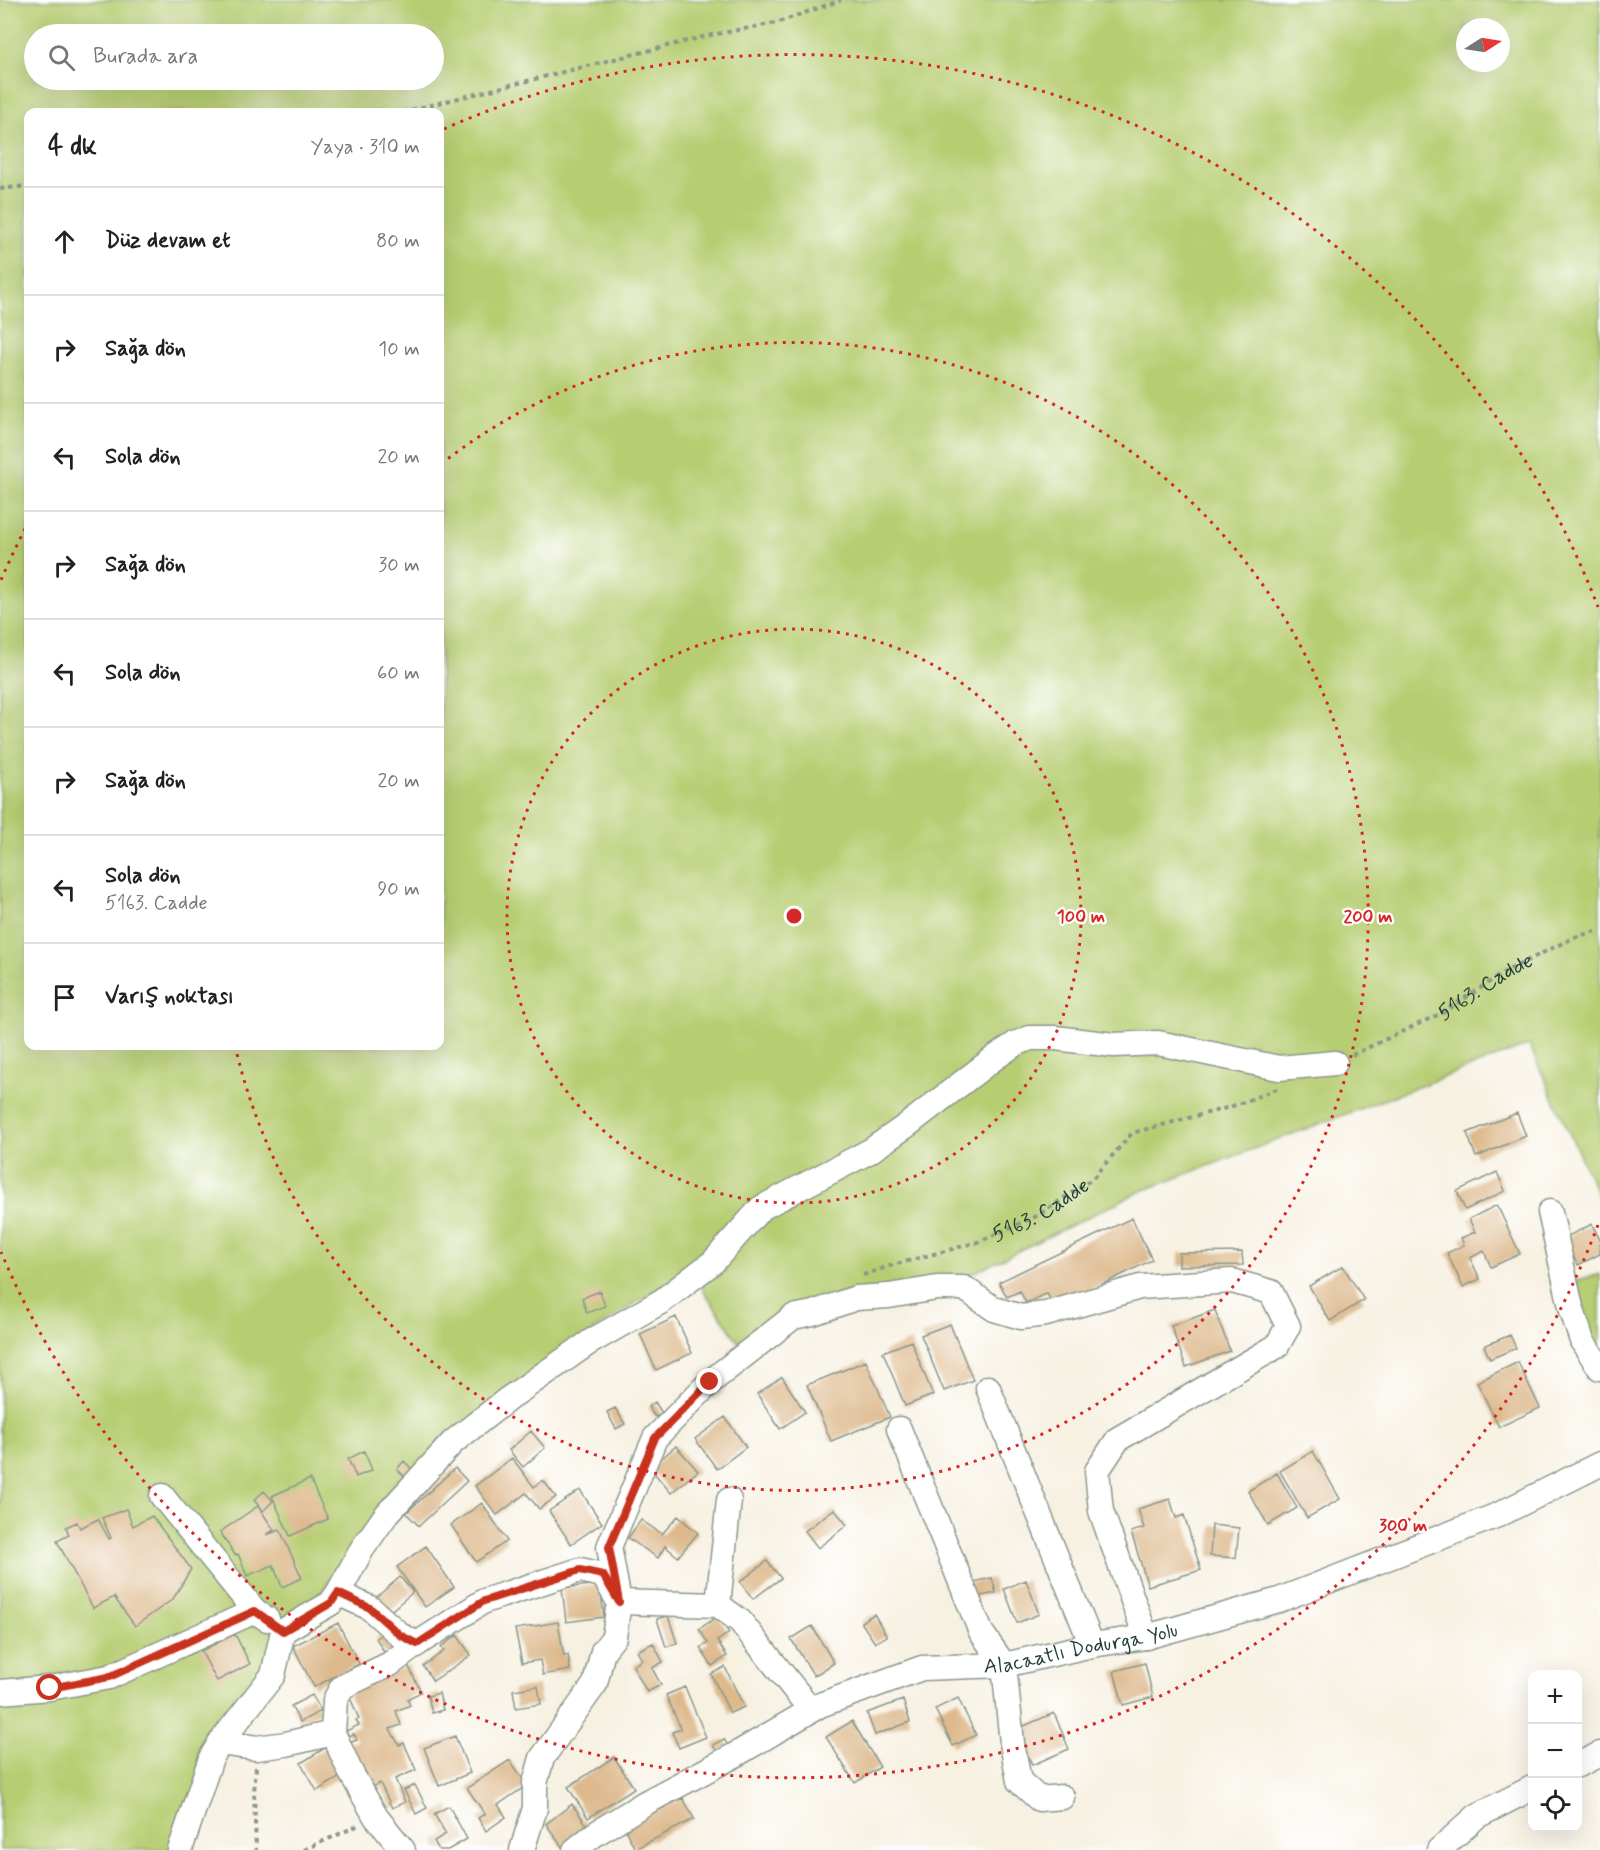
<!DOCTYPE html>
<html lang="tr">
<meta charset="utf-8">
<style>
:root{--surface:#fff;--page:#f2f2f2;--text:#222;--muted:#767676;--line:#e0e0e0}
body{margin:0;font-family:Mynerve,sans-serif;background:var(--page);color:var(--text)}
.controls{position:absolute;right:18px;bottom:18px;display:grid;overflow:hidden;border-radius:12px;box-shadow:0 6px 24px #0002}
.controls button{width:54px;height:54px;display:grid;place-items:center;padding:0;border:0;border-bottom:2px solid var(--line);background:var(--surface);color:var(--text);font:30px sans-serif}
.compass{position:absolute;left:1456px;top:18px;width:54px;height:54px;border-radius:50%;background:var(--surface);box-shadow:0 6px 24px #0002;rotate:78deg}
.stop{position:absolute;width:18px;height:18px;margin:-14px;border:4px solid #c8321e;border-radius:50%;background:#fff}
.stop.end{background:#c8321e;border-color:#fff;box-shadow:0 2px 6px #0008}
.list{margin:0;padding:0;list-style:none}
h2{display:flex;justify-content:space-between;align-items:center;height:78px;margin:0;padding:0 24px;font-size:26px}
h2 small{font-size:20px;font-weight:400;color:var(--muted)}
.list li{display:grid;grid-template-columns:39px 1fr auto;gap:18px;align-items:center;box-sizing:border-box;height:108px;padding:0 24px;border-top:2px solid var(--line)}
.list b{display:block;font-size:22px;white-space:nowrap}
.list p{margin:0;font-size:20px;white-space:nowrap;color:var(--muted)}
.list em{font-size:20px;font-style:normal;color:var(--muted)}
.icon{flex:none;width:33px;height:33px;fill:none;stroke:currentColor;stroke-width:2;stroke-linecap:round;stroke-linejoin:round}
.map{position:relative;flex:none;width:1600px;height:1850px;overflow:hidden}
.search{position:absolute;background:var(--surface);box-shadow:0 6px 24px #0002;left:24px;top:24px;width:420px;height:66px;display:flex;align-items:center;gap:15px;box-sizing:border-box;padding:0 21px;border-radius:33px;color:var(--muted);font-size:22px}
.panel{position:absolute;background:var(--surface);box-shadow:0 6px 24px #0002;left:24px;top:108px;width:420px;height:942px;border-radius:12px}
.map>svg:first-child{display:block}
.green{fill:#b7cd72;stroke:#6b8553;stroke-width:1.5;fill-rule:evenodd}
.building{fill:#ddb98c}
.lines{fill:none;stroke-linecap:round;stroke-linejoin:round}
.minor-casing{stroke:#8b978b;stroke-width:27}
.path{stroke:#8b978b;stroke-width:4;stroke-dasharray:4.5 4.5;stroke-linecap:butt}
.minor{stroke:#fff;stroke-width:24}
.route{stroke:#c8321e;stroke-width:8}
.ring{fill:none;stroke:#d62828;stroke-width:3;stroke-dasharray:3 6}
.labels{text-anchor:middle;stroke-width:4.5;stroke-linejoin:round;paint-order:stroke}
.street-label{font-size:21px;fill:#1f3d34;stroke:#fff}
.centre{fill:#d62828;stroke:#fff;stroke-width:3}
.ring-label{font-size:18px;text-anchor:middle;font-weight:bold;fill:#d62828;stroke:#fff;stroke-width:4.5;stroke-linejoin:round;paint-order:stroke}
</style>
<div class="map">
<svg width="1600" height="1850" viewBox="0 0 1600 1850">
<rect width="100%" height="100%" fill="#fff"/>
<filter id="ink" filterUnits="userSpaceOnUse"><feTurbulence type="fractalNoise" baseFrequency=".0167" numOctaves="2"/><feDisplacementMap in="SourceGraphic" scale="12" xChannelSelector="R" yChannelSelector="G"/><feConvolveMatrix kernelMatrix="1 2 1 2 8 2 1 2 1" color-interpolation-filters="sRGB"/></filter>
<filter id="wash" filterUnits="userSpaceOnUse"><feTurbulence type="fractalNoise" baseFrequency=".008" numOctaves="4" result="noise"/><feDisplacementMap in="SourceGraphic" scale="24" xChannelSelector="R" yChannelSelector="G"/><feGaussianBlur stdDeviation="1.35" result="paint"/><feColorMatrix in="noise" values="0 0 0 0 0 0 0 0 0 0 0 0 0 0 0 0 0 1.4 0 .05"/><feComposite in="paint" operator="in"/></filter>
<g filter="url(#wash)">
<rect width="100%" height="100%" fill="#f7f1e2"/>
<path class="green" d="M0 0H1600V1200L1529 1045 1139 1192 961 1279 839 1294 743 1349 689 1269 595 1329 379 1510 316 1600 294 1615 260 1671 230 1715 175 1850H0ZM1465 27H1501V63H1465ZM34 34H434V80H34ZM28 112H440V1046H28Z
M1600 1274V1350L1588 1332 1575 1281Z"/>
<g id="blocks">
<path class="building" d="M1517 1113 1526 1136 1476 1157 1467 1133Z
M1497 1172 1505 1191 1465 1210 1457 1191Z
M1497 1205 1520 1254 1491 1267 1484 1251 1470 1258 1480 1279 1463 1287 1447 1253 1464 1245 1461 1238 1475 1232 1469 1219Z
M1132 1218 1152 1260 1054 1308 1047 1293 1026 1303 1020 1291 1007 1297 999 1282Z
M1592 1224 1600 1240V1254L1578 1265 1564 1238Z
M1242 1252 1243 1265 1179 1266V1253Z
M1343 1266 1364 1300 1330 1321 1309 1286Z
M600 1291 605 1306 587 1313 582 1298Z
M1215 1310 1230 1351 1186 1367 1171 1326Z
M676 1317 692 1353 656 1370 640 1334Z
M950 1324 973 1380 944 1391 921 1335Z
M1510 1335 1516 1348 1490 1359 1484 1346Z
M911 1341 933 1395 905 1406 883 1352Z
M866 1361 890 1417 831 1441 807 1385Z
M1518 1362 1540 1408 1499 1427 1477 1382Z
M782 1377 805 1412 780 1429 757 1394Z
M655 1402 662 1413 655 1417 648 1407Z
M615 1408 625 1424 616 1429 607 1412Z
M725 1417 746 1447 717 1469 695 1439Z
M531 1431 545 1448 523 1467 509 1450Z
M676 1446 698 1471 671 1493 650 1468Z
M364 1451 372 1470 356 1477 348 1459Z
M1313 1451 1340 1499 1307 1518 1280 1471Z
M512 1458 534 1487 543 1480 556 1497 539 1509 526 1493 497 1515 475 1486Z
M404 1461 413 1470 406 1478 397 1469Z
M455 1468 467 1481 419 1526 406 1513Z
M1277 1473 1297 1508 1268 1525 1248 1491Z
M310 1479 328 1519 290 1536 272 1496Z
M580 1490 602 1523 571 1544 549 1511Z
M264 1491 273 1501 263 1511 254 1500Z
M1170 1499 1176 1518 1184 1515 1201 1570 1148 1586 1131 1532 1144 1528 1138 1509Z
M482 1503 507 1541 476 1562 451 1525Z
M258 1506 274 1530 266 1535 280 1530 302 1578 282 1587 273 1565 247 1576 238 1554 235 1555 220 1532Z
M126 1509 133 1526 152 1516 191 1569 173 1599 135 1626 114 1597 93 1608 57 1541 69 1535 66 1527 77 1522 80 1528 98 1519 109 1539 111 1538 102 1518Z
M834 1509 847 1525 818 1548 805 1531Z
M678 1516 698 1533 678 1557 665 1546 658 1558 628 1538 641 1520 662 1534Z
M1212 1525 1239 1528 1236 1558 1210 1556Z
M426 1546 454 1587 425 1607 397 1567Z
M767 1561 781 1578 753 1599 740 1582Z
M400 1577 413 1592 386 1615 373 1600Z
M992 1578 996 1593 971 1598 968 1583Z
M1026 1580 1039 1614 1017 1623 1004 1589Z
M600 1584 604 1617 566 1622 562 1588Z
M874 1614 887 1636 875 1643 861 1622Z
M668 1616 677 1643 666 1647 657 1619Z
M718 1616 729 1633 717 1641 727 1656 712 1666 700 1648 708 1643 699 1629Z
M558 1622 564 1656 568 1655 570 1670 543 1675 540 1660 522 1663 515 1629Z
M338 1623 359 1664 314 1687 293 1646Z
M812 1626 834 1663 814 1676 791 1639Z
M386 1632 396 1649 386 1655 376 1638Z
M235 1634 250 1664 217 1681 201 1651Z
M457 1635 471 1655 433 1681 423 1666 444 1651 441 1647Z
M653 1643 663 1662 652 1668 661 1685 647 1692 633 1666 642 1660 637 1651Z
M1145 1663 1153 1697 1123 1705 1114 1671Z
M408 1665 421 1692 407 1699 410 1705 396 1711 401 1725 390 1729 399 1745 404 1743 416 1770 395 1779 405 1802 392 1808 380 1783 372 1787 365 1771 361 1773 349 1743 357 1740 354 1734 349 1736 346 1731 359 1725 356 1720 359 1719 349 1695Z
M725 1667 744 1707 730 1713 711 1674Z
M538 1686 541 1704 516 1708 513 1690Z
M685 1687 706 1737 679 1748 672 1732 681 1729 666 1695Z
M439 1693 443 1710 432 1713 428 1696Z
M312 1695 321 1711 300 1722 291 1706Z
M958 1698 976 1735 953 1746 935 1709Z
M903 1700 910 1722 875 1735 867 1713Z
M1054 1713 1069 1749 1032 1765 1017 1729Z
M852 1721 880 1767 855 1783 826 1737Z
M455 1736 470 1773 439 1786 424 1748Z
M724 1739 728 1746 717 1752 713 1745Z
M328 1746 345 1774 317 1791 301 1763Z
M614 1757 634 1788 588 1818 568 1787Z
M510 1760 527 1785 498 1805 506 1817 486 1831 478 1818 485 1814 467 1788Z
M415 1785 427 1808 416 1814 404 1790Z
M683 1798 694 1819 635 1849 624 1827Z
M572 1804 589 1828 562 1847 546 1824Z
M449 1806 467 1839 448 1850H439L434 1841 446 1834 434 1814Z"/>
</g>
</g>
<g filter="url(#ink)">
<use href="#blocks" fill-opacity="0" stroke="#8b978b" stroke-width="1.5"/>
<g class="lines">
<g class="minor-casing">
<g id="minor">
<path d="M1550 1212 1571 1307 1582 1341 1600 1368"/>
<path d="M988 1388 1092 1645"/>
<path d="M899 1429 981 1632 1004 1665 1012 1743 1019 1781 1039 1799 1062 1797"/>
<path d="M162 1496 255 1611 267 1619"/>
<path d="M338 1593 362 1549 386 1515 453 1442 508 1399 590 1342 662 1301 713 1262 761 1208 870 1151 906 1126 993 1059 1015 1044 1030 1038H1055L1114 1045 1158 1043 1279 1068 1335 1063"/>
<path d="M718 1605 729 1500"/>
<path d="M0 1692 50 1688 109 1677 255 1611"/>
<path d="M220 1743 257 1748 286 1744 333 1733"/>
<path d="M1578 1765 1600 1754"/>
<path d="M180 1850 211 1758 220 1743 273 1675 283 1631 331 1603 338 1593 370 1608 400 1635 417 1644"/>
<path d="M403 1850 376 1817 350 1771 333 1733 335 1700 342 1687 390 1664 417 1644 484 1601 580 1570 603 1575 619 1602 718 1605 740 1621 811 1710"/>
<path d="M522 1850 535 1808V1783L542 1758 595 1684 603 1651 614 1637 619 1602 609 1547 655 1438 710 1382 793 1317 813 1313 856 1298 889 1296 937 1288H964L994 1309 1021 1317 1046 1314 1140 1287 1232 1281 1271 1292 1288 1326 1277 1346 1118 1439 1097 1471 1101 1511 1146 1637"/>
<path id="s3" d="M575 1850 595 1834 645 1803 735 1755 820 1705 922 1668 1004 1665 1092 1645 1146 1637 1279 1600 1498 1515 1600 1464"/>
<path d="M1439 1850 1477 1816 1532 1788"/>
</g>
</g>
<g class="path">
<path d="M403 112 711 35 776 23 841 0"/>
<path d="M0 189 28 186"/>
<path id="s1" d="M1352 1055 1444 1012 1506 971 1575 937 1600 930"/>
<path id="s2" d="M863 1275 893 1265 978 1242 1039 1215 1092 1179 1132 1133 1230 1107 1277 1089"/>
<path d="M256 1767 254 1792 256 1850"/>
<path d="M304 1850 359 1825"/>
</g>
<use href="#minor" class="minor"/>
</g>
</g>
<g class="lines" filter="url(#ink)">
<path class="route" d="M50 1688 109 1677 255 1611 283 1631 331 1603 338 1593 370 1608 400 1635 417 1644 484 1601 580 1570 603 1575 619 1602 609 1547 655 1438 710 1382"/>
</g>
<g class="ring">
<circle cx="794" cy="916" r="287"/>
<path d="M441 464A574 574 0 1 1 236 1050"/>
<path d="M1598 1225A861 861 0 0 1 1 1252M1 580A861 861 0 0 1 27 525M444 129A861 861 0 0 1 1598 607"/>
</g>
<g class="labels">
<g class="street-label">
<text dy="7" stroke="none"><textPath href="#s1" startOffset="150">5163. Cadde</textPath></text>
<text dy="7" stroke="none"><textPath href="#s2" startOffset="190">5163. Cadde</textPath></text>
<text dy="7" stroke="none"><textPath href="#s3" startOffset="554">Alacaatlı Dodurga Yolu</textPath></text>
</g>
</g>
<circle cx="794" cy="916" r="9" class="centre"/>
<g class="ring-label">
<text x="1081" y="922">100 m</text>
<text x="1368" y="922">200 m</text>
<text x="1403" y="1531">300 m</text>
</g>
</svg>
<div class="controls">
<button>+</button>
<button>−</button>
<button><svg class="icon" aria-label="locate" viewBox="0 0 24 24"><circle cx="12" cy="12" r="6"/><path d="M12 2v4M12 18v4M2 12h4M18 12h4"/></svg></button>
</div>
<svg class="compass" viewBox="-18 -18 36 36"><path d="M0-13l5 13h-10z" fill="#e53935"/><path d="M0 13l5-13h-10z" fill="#767676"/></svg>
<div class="stop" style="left:50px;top:1688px"></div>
<div class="stop end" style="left:710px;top:1382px"></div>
<div class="search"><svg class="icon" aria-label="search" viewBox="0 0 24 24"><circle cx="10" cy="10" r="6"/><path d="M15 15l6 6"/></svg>Burada ara</div>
<section class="panel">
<h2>4 dk<small>Yaya · 310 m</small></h2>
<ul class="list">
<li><svg class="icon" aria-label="ahead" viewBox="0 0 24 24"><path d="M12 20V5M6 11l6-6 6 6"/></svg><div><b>Düz devam et</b></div><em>80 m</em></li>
<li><svg class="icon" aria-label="right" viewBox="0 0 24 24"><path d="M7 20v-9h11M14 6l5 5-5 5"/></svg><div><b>Sağa dön</b></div><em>10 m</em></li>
<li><svg class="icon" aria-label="left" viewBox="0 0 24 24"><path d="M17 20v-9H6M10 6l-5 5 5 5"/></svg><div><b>Sola dön</b></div><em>20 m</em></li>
<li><svg class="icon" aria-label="right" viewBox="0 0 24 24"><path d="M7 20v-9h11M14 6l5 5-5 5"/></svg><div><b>Sağa dön</b></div><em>30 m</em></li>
<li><svg class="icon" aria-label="left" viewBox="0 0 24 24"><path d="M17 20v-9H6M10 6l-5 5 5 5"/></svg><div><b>Sola dön</b></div><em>60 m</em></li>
<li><svg class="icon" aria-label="right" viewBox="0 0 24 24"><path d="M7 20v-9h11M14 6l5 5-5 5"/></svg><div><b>Sağa dön</b></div><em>20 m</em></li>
<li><svg class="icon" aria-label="left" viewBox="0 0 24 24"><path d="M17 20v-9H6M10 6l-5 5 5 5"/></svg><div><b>Sola dön</b><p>5163. Cadde</p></div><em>90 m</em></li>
<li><svg class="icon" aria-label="arrive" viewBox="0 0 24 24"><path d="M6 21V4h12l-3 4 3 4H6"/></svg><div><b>Varış noktası</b></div></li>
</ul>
</section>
</div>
